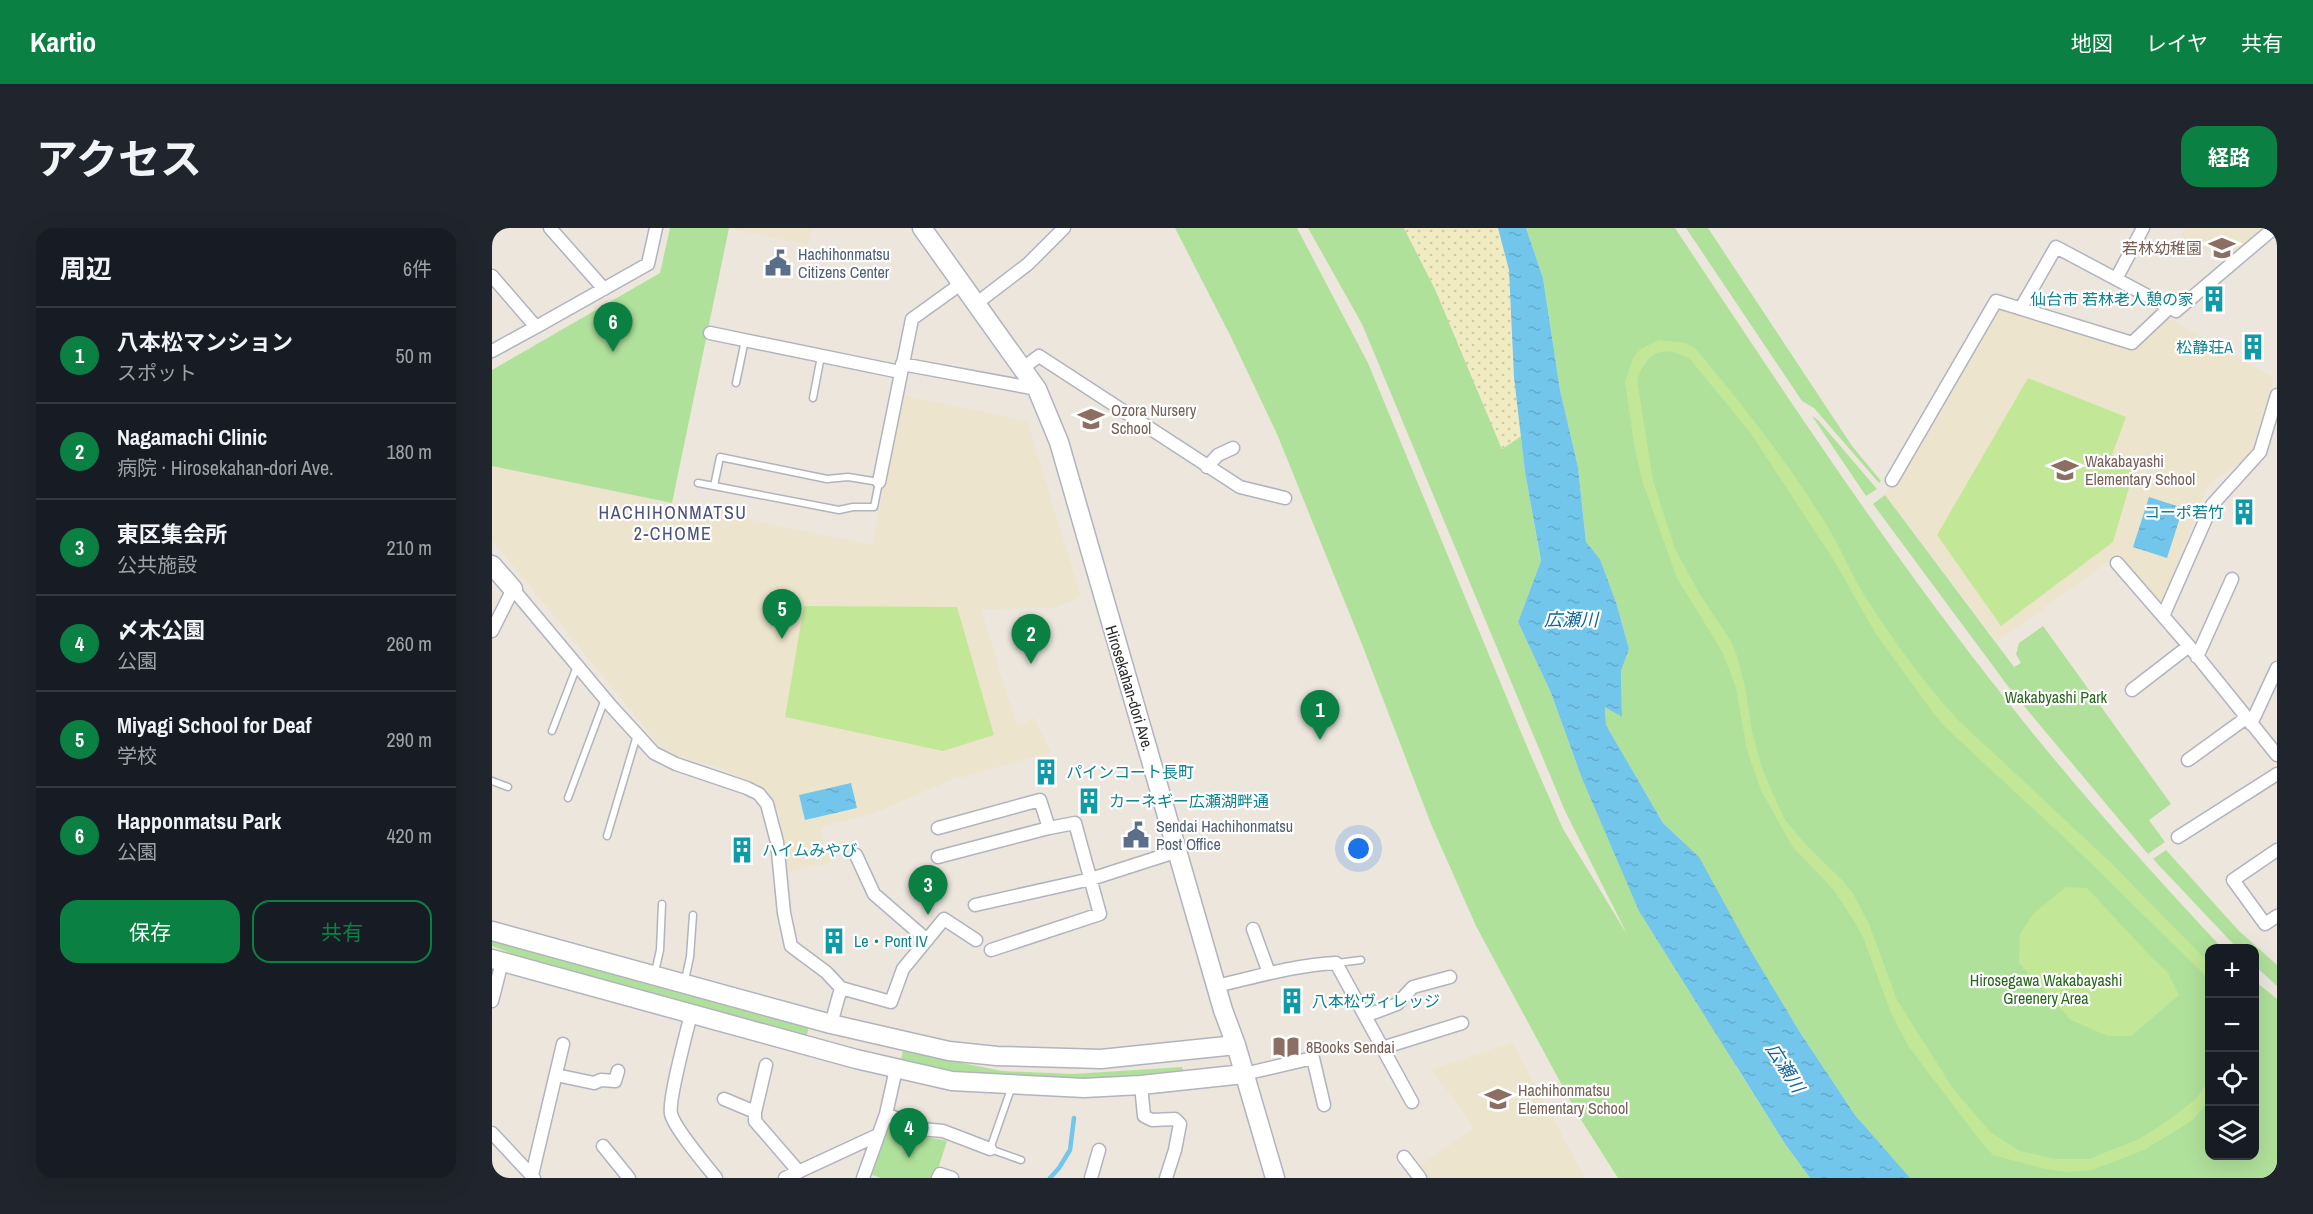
<!DOCTYPE html>
<html lang="ja">
<meta charset="utf-8">
<style>
:root{--surface:#171b24;--page:#20242c;--text:#f1f3f6;--muted:#9ea1a6;--line:#363941;--accent:#0b8043}
body{margin:0;font-family:"Archivo Narrow","Noto Sans JP",sans-serif;background:var(--page);color:var(--text)}
.controls{position:absolute;right:18px;bottom:18px;display:grid;overflow:hidden;border-radius:12px;box-shadow:0 6px 24px #0002}
.controls button{width:54px;height:54px;display:grid;place-items:center;padding:0;border:0;border-bottom:2px solid var(--line);background:var(--surface);color:var(--text);font:30px sans-serif}
.you{position:absolute;left:867px;top:621px;width:21px;height:21px;margin:-15px;border:4px solid #fff;border-radius:50%;background:#1a73e8;box-shadow:0 0 0 9px #1a73e833}
.badge{display:grid;place-items:center;width:39px;height:39px;border-radius:50%;background:var(--accent);color:#fff;font-size:20px;font-weight:700}
.pin{position:absolute;translate:-50% -50px;filter:drop-shadow(0 2px 3px #0008)}
.pin::after{content:'';position:absolute;top:32px;width:21px;height:18px;background:inherit;clip-path:polygon(0 0,100% 0,50% 100%)}
.list{margin:0;padding:0;list-style:none}
h2{display:flex;justify-content:space-between;align-items:center;height:78px;margin:0;padding:0 24px;font-size:26px}
h2 small{font-size:20px;font-weight:400;color:var(--muted)}
.list li{display:grid;grid-template-columns:39px 1fr auto;gap:18px;align-items:center;box-sizing:border-box;height:96px;padding:0 24px;border-top:2px solid var(--line)}
.list b{display:block;font-size:22px;white-space:nowrap}
.list p{margin:0;font-size:20px;white-space:nowrap;color:var(--muted)}
.list em{font-size:20px;font-style:normal;color:var(--muted)}
.actions{display:flex;gap:12px;padding:18px 24px}
.actions a{flex:1;padding:14px 0;border:2px solid var(--accent);border-radius:18px;text-align:center;font-size:21px;color:var(--accent)}
.actions .main{background:var(--accent);color:#fff}
.icon{flex:none;width:33px;height:33px;fill:none;stroke:currentColor;stroke-width:2;stroke-linecap:round;stroke-linejoin:round}
.map{position:relative;flex:none;width:1785px;height:950px;overflow:hidden;border-radius:18px}
header{display:flex;align-items:center;gap:36px;box-sizing:border-box;height:84px;padding:0 30px;background:var(--accent);color:#fff}
header strong{font-size:28px}
nav{display:flex;gap:33px;margin-inline-start:auto;font-size:21px}
.intro{display:flex;align-items:center;justify-content:space-between;box-sizing:border-box;height:144px;padding:0 36px}
h1{margin:0;font-size:42px}
.button{padding:15px 27px;border-radius:18px;background:var(--accent);color:#fff;font-size:21px;font-weight:700}
main{display:flex;gap:36px;padding:0 36px}
aside{flex:1;background:var(--surface);border-radius:18px;box-shadow:0 6px 24px #0002}
.map>svg:first-child{display:block}
.education{fill:#ede4cd}
.grass{fill:#b0e19b}
.sand{fill:url(#sand-dots)}
.pitch{fill:#c2e897}
.water{fill:url(#water-ripples)}
.lines{fill:none;stroke-linecap:round;stroke-linejoin:round}
.stream{stroke:#73c6eb;stroke-width:4.5}
.lane-casing{stroke:#b1b3be;stroke-width:9}
.street-casing{stroke:#b1b3be;stroke-width:15}
.secondary-casing{stroke:#b1b3be;stroke-width:21}
.lane{stroke:#fff;stroke-width:6}
.street{stroke:#fff;stroke-width:12}
.secondary{stroke:#fff;stroke-width:18}
.labels{text-anchor:middle;stroke-width:4.5;stroke-linejoin:round;paint-order:stroke}
.education-label{font-size:16px;fill:#785e54;stroke:#fff;text-anchor:start}
.service-label{font-size:16px;fill:#4e5e75;stroke:#fff;text-anchor:start}
.culture-label{font-size:16px;fill:#0d838f;stroke:#fff;text-anchor:start}
.street-label{font-size:16px;fill:#2b2b2b;stroke:#fff}
.park-label{font-size:16px;fill:#28661c;stroke:#fff}
.neighbourhood-label{font-size:18px;letter-spacing:1.5px;fill:#4c527a;stroke:#fff}
.water-label{font-size:18px;font-style:italic;fill:#116498;stroke:#fff}
</style>
<header>
<strong>Kartio</strong>
<nav><a>地図</a><a>レイヤ</a><a>共有</a></nav>
</header>
<div class="intro"><h1>アクセス</h1><a class="button">経路</a></div>
<main>
<aside>
<h2>周辺<small>6件</small></h2>
<ul class="list">
<li><span class="badge">1</span><div><b>八本松マンション</b><p>スポット</p></div><em>50 m</em></li>
<li><span class="badge">2</span><div><b>Nagamachi Clinic</b><p>病院 · Hirosekahan-dori Ave.</p></div><em>180 m</em></li>
<li><span class="badge">3</span><div><b>東区集会所</b><p>公共施設</p></div><em>210 m</em></li>
<li><span class="badge">4</span><div><b>〆木公園</b><p>公園</p></div><em>260 m</em></li>
<li><span class="badge">5</span><div><b>Miyagi School for Deaf</b><p>学校</p></div><em>290 m</em></li>
<li><span class="badge">6</span><div><b>Happonmatsu Park</b><p>公園</p></div><em>420 m</em></li>
</ul>
<div class="actions"><a class="main">保存</a><a>共有</a></div>
</aside>
<div class="map">
<svg width="1785" height="950" viewBox="0 0 1785 950">
<defs>
<pattern id="sand-dots" width="8" height="8" patternUnits="userSpaceOnUse" patternTransform="scale(1.5)"><rect width="8" height="8" fill="#f0ebc1"/><path d="M2 2h.1M6 6h.1" fill="none" stroke="#cecaa6" stroke-width="1.8" stroke-linecap="round"/></pattern>
<pattern id="water-ripples" width="26" height="14" patternUnits="userSpaceOnUse" patternTransform="scale(1.5)"><rect width="26" height="14" fill="#73c6eb"/><path d="M2 4q2-2 4 0t4 0M15 11q2-2 4 0t4 0" fill="none" stroke="#64aaca"/></pattern>
</defs>
<rect width="100%" height="100%" fill="#ece6dd"/>
<path class="education" d="M234 0H321L316 17Z
M1693 0H1771L1734 33 1689 8Z
M1508 77 1640 121 1677 90 1782 150 1759 226 1715 258 1670 375 1624 328 1505 414 1393 267Z
M410 167 535 193 589 369 562 380 489 381 525 498 542 490 559 524 456 553 383 585 328 599 338 635 295 644 287 585 271 559 231 541 175 524 168 518 0 312V238L380 317Z
M1020 814 1093 950H936L927 938 982 901 940 841Z"/>
<path class="grass" d="M178 0H237L180 275 0 238V142L168 45Z
M683 0H805L876 135 1036 521 1071 601 1136 708 1073 583 870 96 816 0H912L943 61 1010 221 1029 208 1033 244 1049 334 1026 394 1059 465 1089 548 1245 840 1293 916 1318 950H1126L1086 887 984 698 939 596 871 419 785 206 738 107Z
M1034 0H1183C1290 161 1395 322 1515 473 1583 559 1656 641 1730 720H1718V928H1762L1763 753 1785 771V950H1417L1363 887 1309 806 1187 610 1171 595 1114 497 1113 478 1130 489 1129 443 1137 421 1125 377 1108 331 1094 314 1086 239 1068 162 1051 50Z
M1194 0H1216L1360 218 1389 253 1387 255 1322 180 1310 173Z
M1320 188 1326 192 1385 261 1374 268Z
M1393 267 1522 439 1529 435 1524 426 1527 415 1551 398 1679 576 1657 592 1673 614 1656 626 1521 465 1381 276Z
M1674 622 1747 703 1785 737V758L1763 738 1762 720H1745L1661 631Z
M0 709 317 798 314 811 31 730 0 718Z
M411 823 510 843 581 846 690 839 692 845 622 853 464 845 408 835Z
M397 895 430 908 455 913 443 950H389L380 947Z"/>
<path class="sand" d="M912 0H1006L1017 42 1022 149 1029 208 1010 221 943 61Z"/>
<path class="pitch" d="M1167 112 1193 115 1204 121C1250 176 1294 232 1332 293 1347 316 1357 342 1371 365 1399 410 1431 454 1467 493L1617 633 1717 735V760L1711 745 1576 613 1452 498 1440 483 1384 406 1341 331 1258 204 1198 131C1171 116 1155 123 1145 152L1161 253 1183 321 1207 365 1239 413 1245 428 1253 459 1260 504 1270 540 1280 564 1293 592 1314 617 1351 653 1361 666 1377 696 1405 772 1460 859 1498 904 1528 923 1564 931H1597L1647 911 1674 894 1704 871 1717 852V873L1701 892 1652 922 1600 942 1576 944 1553 941 1501 927 1483 906 1417 819 1399 785 1371 709 1364 696 1341 661 1300 618 1269 562 1255 522 1244 460 1231 425 1185 350 1151 255 1143 222 1133 154 1141 130 1149 121Z
M1536 150 1634 189 1620 227 1644 236 1621 314 1509 398 1445 307Z
M312 378 465 379 502 507 451 523 293 489Z
M1574 659 1595 660 1660 730 1676 745 1687 767 1639 808H1616L1579 792 1527 735 1528 706 1542 685Z"/>
<path class="water" d="M1006 0H1034L1051 50 1068 162 1086 239 1094 314 1108 331 1125 377 1137 421 1129 443 1130 489 1113 479 1114 497 1171 595 1207 629 1257 720 1309 806 1363 887 1418 950H1318L1293 916 1147 683 1089 548 1059 465 1026 394 1049 333 1033 244 1022 149 1017 42Z
M1657 269 1691 280 1675 330 1641 319Z
M359 555 365 580 313 592 307 567Z"/>
<g class="lines">
<path class="stream" d="M558 950 567 940 578 922 582 890"/>
<g class="lane-casing">
<path id="lane" d="M244 155 253 112
M321 170 329 128
M228 229 335 251 356 249 387 254 382 279H361L347 282 222 258Z
M206 255 222 258
M60 503 85 438
M0 553 16 559
M76 570 113 471
M115 608 145 507
M845 735 869 732
M163 744 168 722 170 676
M193 752 198 729 201 687
M520 858 498 921 529 932"/>
</g>
<g class="street-casing">
<path id="street" d="M58 0 112 61
M0 48 44 99 156 36 164 0
M1624 51 1651 0
M485 75 536 36 572 0
M1529 80 1564 19 1684 83 1782 0
M218 105 408 144
M0 123 44 99
M410 136 545 161
M531 140 547 128 748 259 793 270
M715 239 726 227 741 220
M1400 252 1504 73 1640 115 1677 80
M387 254 420 91 470 55
M1625 335 1697 418 1785 527
M1671 388 1720 277 1768 224 1785 167
M0 403 21 361 119 478 162 525 184 536 255 560 267 566 275 576 285 614 292 685 299 718 334 744 349 760 399 774 411 741 452 691 484 712
M1705 429 1740 351
M1640 462 1697 418
M1759 496 1785 440
M1696 532 1754 490
M446 600 548 572 557 600 583 595 608 686 499 722
M1686 609 1785 546
M1785 622 1741 652 1773 696 1785 688
M364 627 382 666 435 712
M446 629 557 600
M483 677 599 651 686 623
M761 701 777 745
M724 758C764 749 803 737 844 735L920 874
M0 773 10 734
M199 786C195 803 176 872 179 886 183 901 213 936 224 950
M873 788 905 776 921 759 958 749
M339 796 349 760
M890 820 970 795
M274 837 263 884V893L307 944
M752 846 821 830 832 877
M64 847 102 855 109 852 123 853 126 843
M649 857 652 888 660 892 683 891 688 896 683 922 674 950
M232 871 263 884
M394 886 429 901 451 903 498 921
M0 905 42 950
M111 918 137 950
M912 929 928 950
M40 947 71 816
M293 950 386 907
M371 950 394 886 404 841
M446 950 448 946 460 950
M599 950 607 922"/>
</g>
<g class="secondary-casing">
<path id="secondary" d="M430 0 545 161 567 214 731 782 744 817 783 950
M0 337 21 361
M0 703 339 796 457 823 505 828 609 831 744 817
M0 731 364 831 460 853 592 860 649 857 752 846"/>
</g>
<use href="#lane" class="lane"/>
<use href="#street" class="street"/>
<use href="#secondary" class="secondary"/>
</g>
<defs>
<g id="school-bare" transform="scale(2.07)"><path d="M0-5L7-2L0 1L-7-2ZM-4 1L0 2.5L4 1V4Q0 6-4 4Z" fill="#8d6e63" stroke="#fff" stroke-width="2.5" paint-order="stroke"/></g>
<g id="civic-bare" transform="scale(2.07)"><path d="M-.6-6.5H3V-4.5H.6V-3L4-1V1h2V6H-6V1h2V-1L-.6-3ZM-1.2 2.5V6h2.4V2.5Z" fill="#5c6f8a" stroke="#fff" stroke-width="2.5" paint-order="stroke"/></g>
<g id="building-bare" transform="scale(2.07)"><path d="M-4-6H4V6H1V3H-1V6H-4ZM-2.5-4.3h1.7v1.8h-1.7ZM.8-4.3h1.7v1.8H.8ZM-2.5-1h1.7V.8h-1.7ZM.8-1h1.7V.8H.8Z" fill="#0f9aa8" stroke="#fff" stroke-width="2.5" paint-order="stroke"/></g>
<g id="library-bare" transform="scale(2.07)"><path d="M-6-4Q-3-5.5-.7-3.5V5Q-3 3-6 4ZM6-4Q3-5.5 .7-3.5V5Q3 3 6 4Z" fill="#8d6e63" stroke="#fff" stroke-width="2.5" paint-order="stroke"/></g>
</defs>
<g fill-rule="evenodd">
<use href="#school-bare" x="1730" y="20"/>
<use href="#civic-bare" x="286" y="35"/>
<use href="#building-bare" x="1722" y="71"/>
<use href="#building-bare" x="1761" y="119"/>
<use href="#school-bare" x="599" y="191"/>
<use href="#school-bare" x="1573" y="242"/>
<use href="#building-bare" x="1752" y="284"/>
<use href="#building-bare" x="554" y="544"/>
<use href="#building-bare" x="597" y="573"/>
<use href="#civic-bare" x="644" y="607"/>
<use href="#building-bare" x="250" y="622"/>
<use href="#building-bare" x="342" y="713"/>
<use href="#building-bare" x="800" y="773"/>
<use href="#library-bare" x="794" y="819"/>
<use href="#school-bare" x="1006" y="871"/>
</g>
<g class="labels">
<g class="education-label">
<text x="1710" y="26" text-anchor="end">若林幼稚園</text>
<text x="619" y="188">Ozora Nursery<tspan x="619" dy="18">School</tspan></text>
<text x="1593" y="239">Wakabayashi<tspan x="1593" dy="18">Elementary School</tspan></text>
<text x="814" y="825">8Books Sendai</text>
<text x="1026" y="868">Hachihonmatsu<tspan x="1026" dy="18">Elementary School</tspan></text>
</g>
<g class="service-label">
<text x="306" y="32">Hachihonmatsu<tspan x="306" dy="18">Citizens Center</tspan></text>
<text x="664" y="604">Sendai Hachihonmatsu<tspan x="664" dy="18">Post Office</tspan></text>
</g>
<g class="culture-label">
<text x="1702" y="77" text-anchor="end">仙台市 若林老人憩の家</text>
<text x="1741" y="125" text-anchor="end">松静荘A</text>
<text x="1732" y="290" text-anchor="end">コーポ若竹</text>
<text x="574" y="550">パインコート長町</text>
<text x="617" y="579">カーネギー広瀬湖畔通</text>
<text x="270" y="628">ハイムみやび</text>
<text x="362" y="719">Le・Pont IV</text>
<text x="820" y="779">八本松ヴィレッジ</text>
</g>
<g class="street-label">
<text transform="translate(638 460) rotate(73)" y="6">Hirosekahan-dori Ave.</text>
</g>
<g class="park-label">
<text x="1564" y="475">Wakabyashi Park</text>
<text x="1554" y="758">Hirosegawa Wakabayashi<tspan x="1554" dy="18">Greenery Area</tspan></text>
</g>
<g class="neighbourhood-label">
<text x="181" y="291">HACHIHONMATSU<tspan x="181" dy="21">2-CHOME</tspan></text>
</g>
<g class="water-label">
<text x="1079" y="398">広瀬川</text>
<text transform="translate(1293 840) rotate(58)" y="6">広瀬川</text>
</g>
</g>
</svg>
<div class="controls">
<button>+</button>
<button>−</button>
<button><svg class="icon" aria-label="locate" viewBox="0 0 24 24"><circle cx="12" cy="12" r="6"/><path d="M12 2v4M12 18v4M2 12h4M18 12h4"/></svg></button>
<button><svg class="icon" aria-label="layers" viewBox="0 0 24 24"><path d="M12 4l9 5-9 5-9-5zM3 14l9 5 9-5"/></svg></button>
</div>
<div class="you"></div>
<div class="pin badge" style="left:828px;top:512px">1</div>
<div class="pin badge" style="left:539px;top:436px">2</div>
<div class="pin badge" style="left:436px;top:687px">3</div>
<div class="pin badge" style="left:417px;top:930px">4</div>
<div class="pin badge" style="left:290px;top:411px">5</div>
<div class="pin badge" style="left:121px;top:124px">6</div>
</div>
</main>
